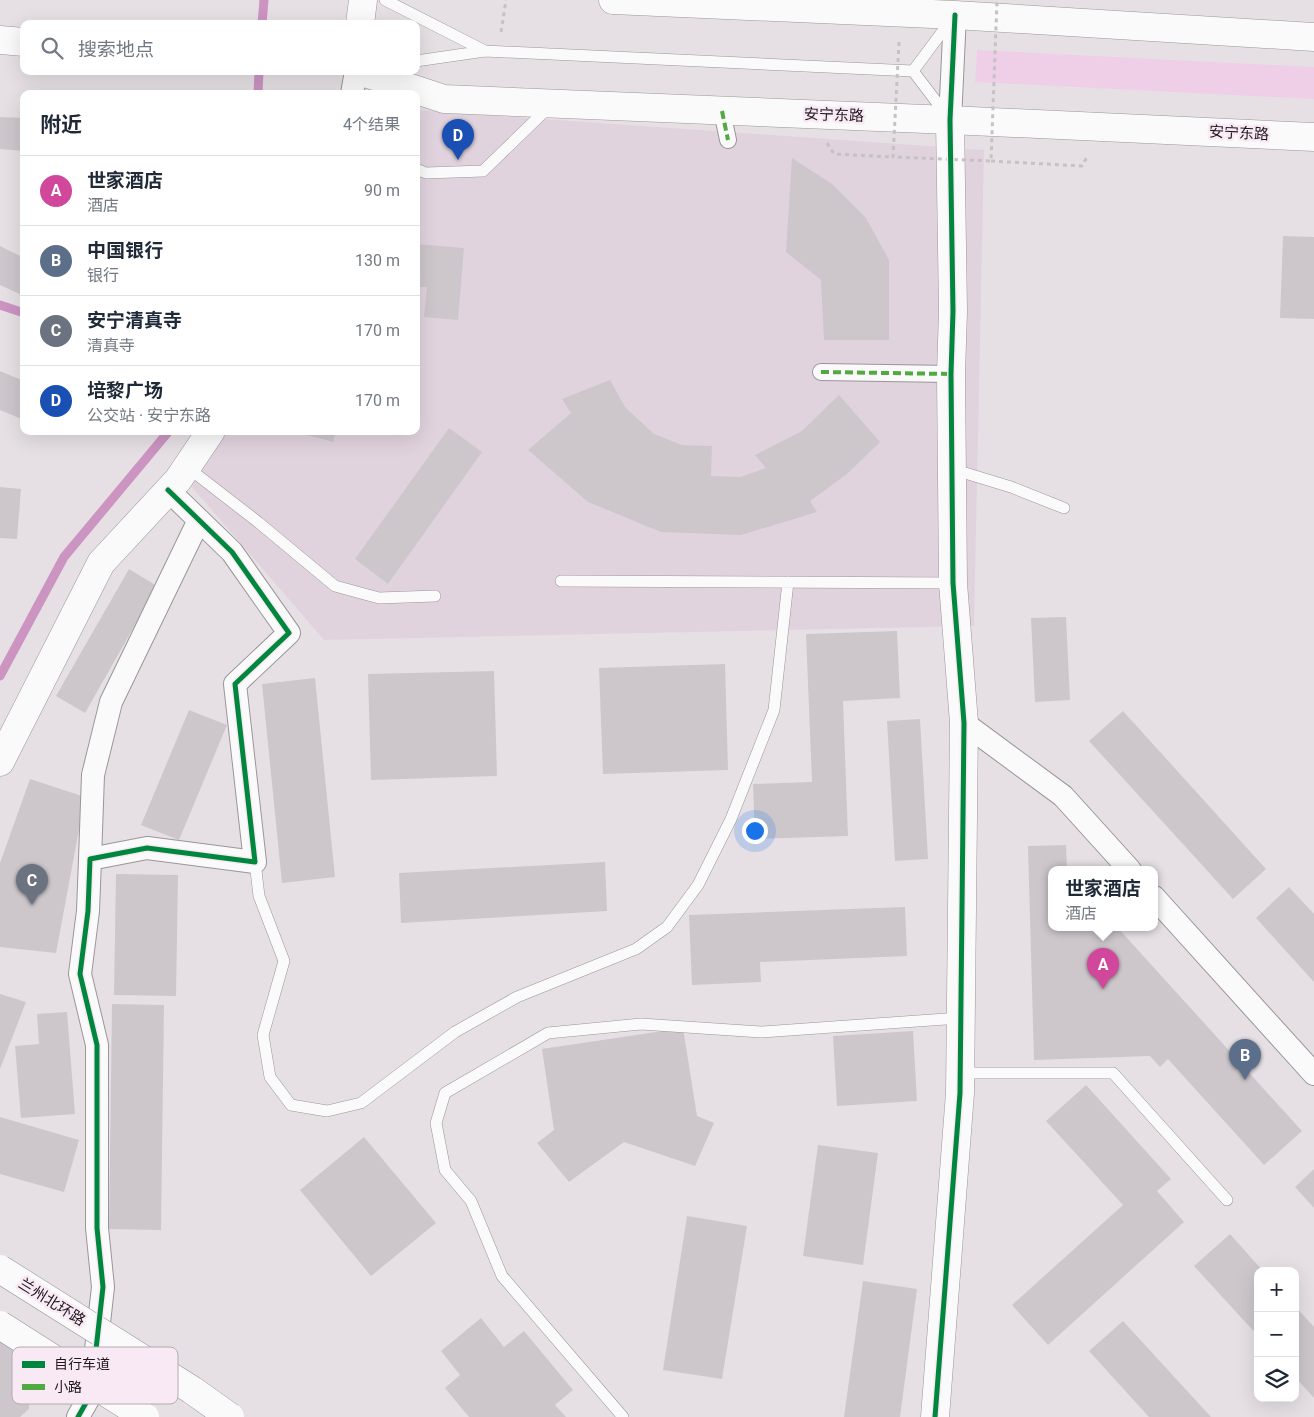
<!DOCTYPE html>
<html lang="zh">
<meta charset="utf-8">
<style>
:root{--surface:#fff;--page:#f2f2f3;--text:#1f2937;--muted:#747a83;--line:#e0e1e3;--accent:#635d61}
body{margin:0;font-family:Roboto,"Noto Sans SC",sans-serif;background:var(--page);color:var(--text)}
.controls{position:absolute;right:15px;bottom:15px;display:grid;overflow:hidden;border-radius:10px;box-shadow:0 5px 20px #0002}
.controls button{width:45px;height:45px;display:grid;place-items:center;padding:0;border:0;border-bottom:1px solid var(--line);background:var(--surface);color:var(--text);font:25px sans-serif}
.you{position:absolute;left:754px;top:830px;width:18px;height:18px;margin:-12px;border:4px solid #fff;border-radius:50%;background:#1a73e8;box-shadow:0 0 0 8px #1a73e833}
.badge{display:grid;place-items:center;width:32px;height:32px;border-radius:50%;background:var(--accent);color:#fff;font-size:16px;font-weight:700}
.pin{position:absolute;translate:-50% -41px;filter:drop-shadow(0 1px 2px #0008)}
.pin::after{content:'';position:absolute;top:26px;width:18px;height:15px;background:inherit;clip-path:polygon(0 0,100% 0,50% 100%)}
.popup{position:absolute;left:1048px;top:866px;width:110px;height:65px;box-sizing:border-box;display:grid;place-content:center;border-radius:10px;background:var(--surface);filter:drop-shadow(0 1px 4px #0005);font-size:16px;white-space:nowrap;color:var(--muted)}
.popup b{font-size:19px;color:var(--text)}
.popup::after{content:'';position:absolute;left:50%;top:100%;margin-left:-10px;border:10px solid transparent;border-top-color:var(--surface)}
.list{margin:0;padding:0;list-style:none}
h2{display:flex;justify-content:space-between;align-items:center;height:65px;margin:0;padding:0 20px;font-size:21px}
h2 small{font-size:16px;font-weight:400;color:var(--muted)}
.list li{display:grid;grid-template-columns:32px 1fr auto;gap:15px;align-items:center;box-sizing:border-box;height:70px;padding:0 20px;border-top:1px solid var(--line)}
.list b{display:block;font-size:19px;white-space:nowrap}
.list p{margin:0;font-size:16px;white-space:nowrap;color:var(--muted)}
.list em{font-size:16px;font-style:normal;color:var(--muted)}
.icon{flex:none;width:28px;height:28px;fill:none;stroke:currentColor;stroke-width:2;stroke-linecap:round;stroke-linejoin:round}
.map{position:relative;flex:none;width:1314px;height:1417px;overflow:hidden}
.search{position:absolute;background:var(--surface);box-shadow:0 5px 20px #0002;left:20px;top:20px;width:400px;height:55px;display:flex;align-items:center;gap:12px;box-sizing:border-box;padding:0 18px;border-radius:10px;color:var(--muted);font-size:19px}
.panel{position:absolute;background:var(--surface);box-shadow:0 5px 20px #0002;left:20px;top:90px;width:400px;height:345px;border-radius:10px}
.map>svg:first-child{display:block}
.built{fill:#e1d3de}
.green{fill:#efcee8}
.lines{fill:none;stroke-linecap:round;stroke-linejoin:round}
.stream{stroke:#cb94c1;stroke-width:9}
.building{fill:#cdc7cc}
.service-casing{stroke:#9a9599;stroke-width:12}
.pedestrian-casing{stroke:#9a9599;stroke-width:18}
.minor-casing{stroke:#9a9599;stroke-width:24}
.tertiary-casing{stroke:#9a9599;stroke-width:29}
.secondary-casing{stroke:#9a9599;stroke-width:29}
.path{stroke:#c5c2c4;stroke-width:3;stroke-dasharray:4 4;stroke-linecap:butt}
.service{stroke:#fbfafb;stroke-width:11}
.pedestrian{stroke:#fbfafb;stroke-width:16}
.minor{stroke:#fbfafb;stroke-width:22}
.tertiary{stroke:#fbfafb;stroke-width:28}
.secondary{stroke:#fbfafb;stroke-width:28}
.trunk-bridge-casing{stroke:#9a9599;stroke-width:29;stroke-linecap:butt}
.path-bridge{stroke:#c5c2c4;stroke-width:3;stroke-dasharray:4 4;stroke-linecap:butt}
.trunk-bridge{stroke:#fbfafb;stroke-width:28}
.quiet{stroke:#52a942;stroke-width:4;stroke-dasharray:8 4;stroke-linecap:butt}
.cycleway-casing{stroke:#f8e9f4;stroke-width:8}
.cycleway{stroke:#00873e;stroke-width:5}
.labels{text-anchor:middle;stroke-width:5;stroke-linejoin:round;paint-order:stroke}
.street-label{font-size:15px;fill:#1c171a;stroke:#f8e9f4}
.key{fill:#f8e9f4;stroke:#b6aab3;stroke-width:1}
.key-label{font-size:14px;fill:#1c171a}
</style>
<div class="map">
<svg width="1314" height="1417" viewBox="0 0 1314 1417">
<rect width="100%" height="100%" fill="#e6e0e5"/>
<path class="built" d="M416 110 984 150 974 626 324 640 191 486 221 431H416Z"/>
<path class="green" d="M977 50 1314 67V99L975 82Z"/>
<g class="lines">
<path class="stream" d="M262 24 264 0
M258 94 259 71
M0 305 24 313
M0 676 64 557 169 431"/>
</g>
<path class="building" d="M0 117 24 118V151L0 149Z
M792 158 832 184 866 218 889 260V340H824L821 280 786 252Z
M1283 236 1314 237V319L1280 318Z
M416 244 464 248 458 320 424 317 427 287H416Z
M0 246 24 258V296L0 285Z
M0 371 24 381V420L0 410Z
M610 380 625 407 654 434 682 445 712 446 711 476 740 477 766 468 755 455 802 431 839 395 880 442 847 474 810 501 817 512 741 535 661 532 588 502 528 450 571 413 562 399Z
M449 428 482 452 388 584 355 559Z
M292 431H336L333 442Z
M0 487 21 489 17 539 0 538Z
M129 569 157 586 85 713 56 696Z
M1066 617 1070 700 1035 702 1031 618Z
M897 631 900 698 843 701 848 836 755 839 753 784 812 782 806 634Z
M725 664 728 770 603 774 599 668Z
M494 671 497 776 371 780 368 674Z
M315 678 335 877 282 883 262 684Z
M189 710 227 725 179 840 141 825Z
M1123 711 1266 869 1233 899 1089 741Z
M920 719 928 859 895 861 887 721Z
M30 779 85 797 56 953 0 947V863Z
M1066 845 1067 870H1052V928H1118L1302 1131 1264 1165 1168 1059 1160 1067 1150 1056 1034 1060 1028 846Z
M605 862 607 911 401 923 399 873Z
M116 874 178 875 176 996 114 995Z
M1289 887 1314 914V982L1256 918Z
M905 907 907 956 760 962 761 982 692 985 689 915Z
M0 994 26 1002 0 1069Z
M112 1004 164 1005 161 1230 109 1229Z
M67 1012 75 1114 21 1118 15 1046 39 1044 37 1014Z
M683 1028 697 1116 714 1123 695 1166 624 1142 569 1182 537 1143 554 1130 542 1049Z
M913 1031 917 1101 837 1106 833 1036Z
M1086 1085 1171 1179 1157 1191 1184 1222 1048 1345 1012 1305 1123 1205 1046 1121Z
M0 1117 79 1140 64 1192 0 1174Z
M364 1137 436 1223 371 1276 300 1190Z
M818 1145 878 1153 863 1265 803 1256Z
M1314 1169V1208L1295 1187Z
M687 1216 747 1226 722 1379 663 1370Z
M1230 1234 1263 1271H1258V1336L1194 1266Z
M863 1281 917 1289 900 1417H844Z
M1295 1306 1314 1327V1398L1295 1377Z
M481 1318 504 1347 524 1331 573 1390 555 1405 566 1417H469L445 1388 460 1375 441 1351Z
M1123 1321 1211 1417H1149L1089 1351Z
M0 1335 32 1343 29 1409 20 1417H0Z"/>
<g class="lines">
<g class="service-casing">
<path id="service" d="M385 0 485 51
M416 61 485 51 913 71
M913 71 951 20
M913 71 948 117
M416 169 426 173 483 171 550 106
M187 467 258 522 335 586 379 598 435 596
M952 469 1011 487 1064 508
M561 581 953 583
M255 862 259 896 284 961 263 1035 270 1077 291 1105 327 1111 361 1103 455 1032 517 997 636 949 667 927 698 885 731 819 774 710 788 582
M960 1073H1113L1227 1200
M623 1417 502 1276 471 1201 445 1170 436 1123 445 1093 548 1033 641 1024 761 1032 960 1018"/>
</g>
<g class="pedestrian-casing">
<path id="pedestrian" d="M722 111 728 140
M821 372 951 374"/>
</g>
<g class="minor-casing">
<path id="minor" d="M352 94 356 71
M950 120 955 15
M964 723 1063 796 1130 870
M90 859 93 775 111 702 199 520
M1154 897 1314 1074
M78 1417 91 1394 103 1287 97 1228V1045L80 974 88 911 90 859 147 848 255 862 235 684 289 633 232 552 168 490"/>
</g>
<g class="tertiary-casing">
<path id="tertiary" d="M0 762 101 563 178 480 211 431
M935 1417 960 1093 964 723 953 583 951 374 953 311 950 120"/>
</g>
<g class="secondary-casing">
<path id="secondary" d="M613 0 955 15 1314 37
M360 24 363 0
M0 40 24 42
M359 71 444 99 950 120 1314 137"/>
</g>
<path class="path" d="M501 32 506 0
M827 143 834 154 893 157
M991 161 1082 166 1088 155"/>
<use href="#service" class="service"/>
<use href="#pedestrian" class="pedestrian"/>
<use href="#minor" class="minor"/>
<use href="#tertiary" class="tertiary"/>
<use href="#secondary" class="secondary"/>
<g class="trunk-bridge-casing">
<path id="trunk-bridge" d="M0 1269 192 1390 230 1417
M0 1325 145 1417"/>
</g>
<path class="path-bridge" d="M899 42 893 157 991 161 997 0"/>
<use href="#trunk-bridge" class="trunk-bridge"/>
<path class="quiet" d="M722 111 728 140
M821 372 951 374"/>
<g class="cycleway-casing">
<path id="cycleway" d="M78 1417 91 1394 103 1287 97 1228V1045L80 974 88 911 90 859 147 848 255 862 235 684 289 633 232 552 168 490
M935 1417 960 1093 964 723 953 583 951 374 953 311 950 120 955 15"/>
</g>
<use href="#cycleway" class="cycleway"/>
</g>
<g class="labels">
<g class="street-label">
<text transform="translate(834 115) rotate(2)" y="5">安宁东路</text>
<text transform="translate(1239 133) rotate(3)" y="5">安宁东路</text>
<text transform="translate(52 1302) rotate(32)" y="5">兰州北环路</text>
</g>
</g>
<rect x="12" y="1347" width="166" height="57" rx="8" class="key"/>
<rect x="22" y="1361" width="23" height="7" fill="#00873e"/>
<rect x="22" y="1384" width="23" height="6" fill="#52a942"/>
<g class="key-label">
<text x="54" y="1369">自行车道</text>
<text x="54" y="1392">小路</text>
</g>
</svg>
<div class="controls">
<button>+</button>
<button>−</button>
<button><svg class="icon" aria-label="layers" viewBox="0 0 24 24"><path d="M12 4l9 5-9 5-9-5zM3 14l9 5 9-5"/></svg></button>
</div>
<div class="you"></div>
<div class="pin badge" style="left:1103px;top:989px;background:#d1479c">A</div>
<div class="popup"><b>世家酒店</b>酒店</div>
<div class="pin badge" style="left:1245px;top:1080px;background:#5c6f8a">B</div>
<div class="pin badge" style="left:32px;top:905px;background:#6b7280">C</div>
<div class="pin badge" style="left:458px;top:160px;background:#1a4fb4">D</div>
<div class="search"><svg class="icon" aria-label="search" viewBox="0 0 24 24"><circle cx="10" cy="10" r="6"/><path d="M15 15l6 6"/></svg>搜索地点</div>
<section class="panel">
<h2>附近<small>4个结果</small></h2>
<ul class="list">
<li><span class="badge" style="background:#d1479c">A</span><div><b>世家酒店</b><p>酒店</p></div><em>90 m</em></li>
<li><span class="badge" style="background:#5c6f8a">B</span><div><b>中国银行</b><p>银行</p></div><em>130 m</em></li>
<li><span class="badge" style="background:#6b7280">C</span><div><b>安宁清真寺</b><p>清真寺</p></div><em>170 m</em></li>
<li><span class="badge" style="background:#1a4fb4">D</span><div><b>培黎广场</b><p>公交站 · 安宁东路</p></div><em>170 m</em></li>
</ul>
</section>
</div>
